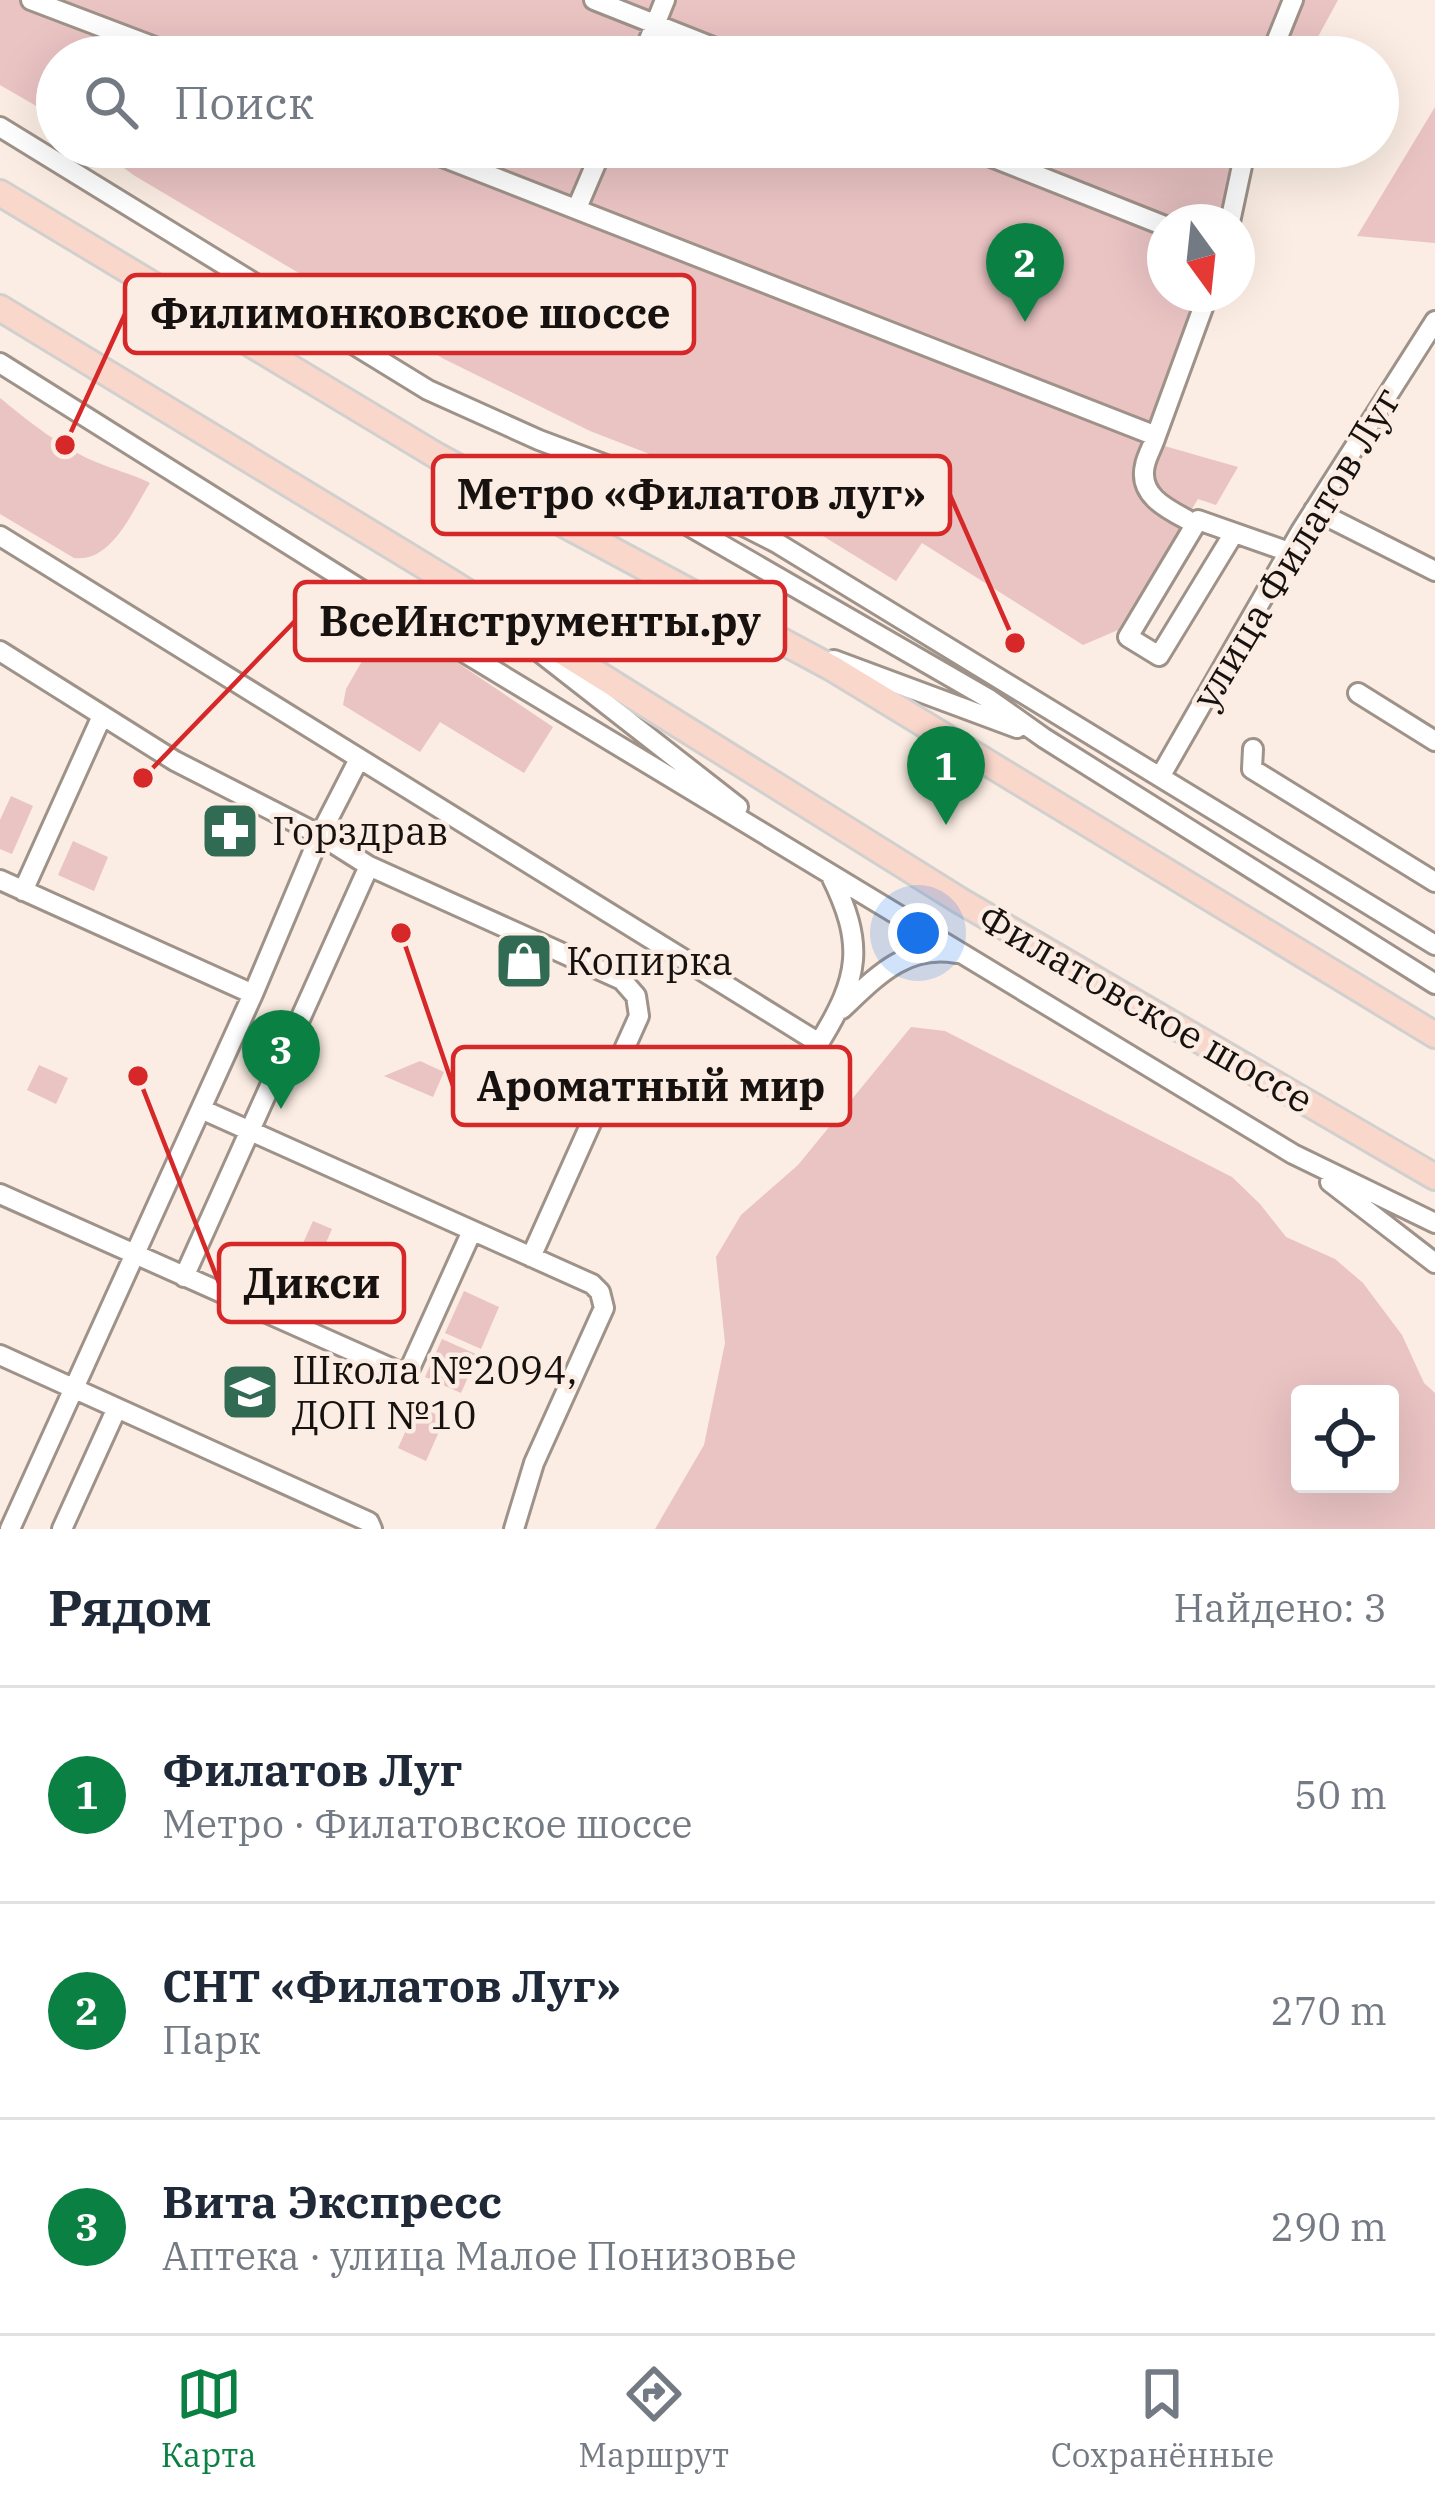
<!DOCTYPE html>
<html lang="ru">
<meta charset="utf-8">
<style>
:root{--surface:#fff;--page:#f2f2f3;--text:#1f2937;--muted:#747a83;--line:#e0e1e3;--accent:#0b8043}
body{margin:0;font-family:"IBM Plex Serif",serif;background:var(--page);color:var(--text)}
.controls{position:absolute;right:36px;bottom:36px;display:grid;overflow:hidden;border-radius:12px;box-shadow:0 12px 48px #0002}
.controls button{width:108px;height:108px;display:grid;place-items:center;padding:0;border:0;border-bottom:3px solid var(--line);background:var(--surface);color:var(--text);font:60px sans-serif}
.compass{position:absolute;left:1147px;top:204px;width:108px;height:108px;border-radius:50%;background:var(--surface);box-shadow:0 12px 48px #0002;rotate:165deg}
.you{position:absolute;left:918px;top:933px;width:42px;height:42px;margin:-30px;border:9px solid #fff;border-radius:50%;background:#1a73e8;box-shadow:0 0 0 18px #1a73e833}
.badge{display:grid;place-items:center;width:78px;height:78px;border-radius:50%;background:var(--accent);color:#fff;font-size:39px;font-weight:700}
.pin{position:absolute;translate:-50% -99px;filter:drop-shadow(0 3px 6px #0008)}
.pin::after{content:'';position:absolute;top:63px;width:42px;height:36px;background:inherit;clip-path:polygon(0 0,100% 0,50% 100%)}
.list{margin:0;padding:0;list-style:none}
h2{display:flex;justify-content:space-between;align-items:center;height:156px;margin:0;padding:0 48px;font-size:51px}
h2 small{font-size:39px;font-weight:400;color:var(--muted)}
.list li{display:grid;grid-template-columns:78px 1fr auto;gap:36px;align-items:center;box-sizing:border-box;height:216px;padding:0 48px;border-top:3px solid var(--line)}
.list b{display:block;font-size:45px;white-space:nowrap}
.list p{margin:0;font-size:39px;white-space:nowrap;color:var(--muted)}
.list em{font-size:39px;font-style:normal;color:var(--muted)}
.icon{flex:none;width:66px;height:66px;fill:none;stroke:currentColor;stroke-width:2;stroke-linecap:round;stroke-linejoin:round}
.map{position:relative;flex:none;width:1435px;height:1529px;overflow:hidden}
.search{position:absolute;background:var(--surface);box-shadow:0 12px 48px #0002;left:36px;right:36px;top:36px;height:132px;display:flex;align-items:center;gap:30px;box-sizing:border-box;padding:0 42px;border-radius:66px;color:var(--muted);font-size:45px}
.sheet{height:804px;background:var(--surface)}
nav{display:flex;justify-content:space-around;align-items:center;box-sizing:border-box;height:168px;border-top:3px solid var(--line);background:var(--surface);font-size:33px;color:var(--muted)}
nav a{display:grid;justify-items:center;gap:6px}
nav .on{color:var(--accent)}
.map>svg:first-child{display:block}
.green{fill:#eac3c3;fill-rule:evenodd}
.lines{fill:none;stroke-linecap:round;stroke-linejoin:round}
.minor-casing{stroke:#9e9289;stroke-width:24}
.major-casing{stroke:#d1d0cf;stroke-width:30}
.minor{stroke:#fff;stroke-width:18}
.major{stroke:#fad7cb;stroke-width:24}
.labels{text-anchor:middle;stroke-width:9;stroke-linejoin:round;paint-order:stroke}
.street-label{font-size:39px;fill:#17120f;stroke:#fbede3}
.poi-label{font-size:39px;fill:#17120f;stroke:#fbede3;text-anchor:start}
.leader{fill:none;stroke:#d62828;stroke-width:4.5}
.callout-dot{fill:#d62828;stroke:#fbede3;stroke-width:4.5}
.callout{fill:#fbede3;stroke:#d62828;stroke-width:4.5}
.callout-label{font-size:42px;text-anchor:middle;font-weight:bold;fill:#17120f}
</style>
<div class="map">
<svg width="1435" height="1529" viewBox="0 0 1435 1529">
<rect width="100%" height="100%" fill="#fbede3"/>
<path class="green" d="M0 0H1338L1307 57H57V118L0 85Z
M1435 107V243L1357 236Z
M95 147H1258L1245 172 1235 222H1165V294H1214L1161 445 1238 467 1216 505 1198 499 1118 630 1083 645 922 543 896 581 758 496 590 431 444 359 135 176Z
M0 398C28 421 62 448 96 462 115 470 132 474 150 483 132 511 112 563 74 558L0 514Z
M388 616 553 727 524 773 440 722 420 752 343 705 346 689Z
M11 796 33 806 12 854 0 849V820Z
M73 841 108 857 94 891 58 875Z
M911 1027 945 1031 1232 1177 1260 1204 1286 1237 1335 1259 1363 1283 1402 1335 1424 1383 1435 1393V1529H655L704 1445 725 1343 716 1257 741 1215 798 1165ZM1300 1394H1390V1484H1300Z
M420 1061 444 1072 433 1097 384 1076Z
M39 1065 68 1078 56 1104 27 1090Z
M313 1221 332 1229 314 1270 295 1261Z
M464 1291 499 1307 481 1349 445 1333Z
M442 1339 478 1355 461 1393 425 1377Z
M417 1406 445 1418 426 1461 398 1448Z"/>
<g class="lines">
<g class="minor-casing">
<path id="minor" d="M31 0 181 57
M594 0 738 57
M642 57 665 0
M1270 57 1293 0
M0 127 428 390 539 440 673 490 777 543 1435 945
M417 147 1156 436 1208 294
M966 147 1165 226
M577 208 603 147
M1230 222 1246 147
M0 363 371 596 1293 1154 1435 1223
M1156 436C1153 446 1147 455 1145 465 1138 494 1165 508 1186 519
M585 466 989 699 1044 738 1435 984
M1314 510 1435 571
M1234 533 1159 656 1128 637 1198 520 1289 552
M0 536 819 1043C860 977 865 944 830 874
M519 636 738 807
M0 651 175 761 320 835 369 866 622 980 636 996 639 1016 531 1257
M834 660 1017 728
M1358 693 1435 741
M1253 749 1252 769 1435 882
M1160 777 1301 531 1435 321
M0 880 253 994
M23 891 102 716
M842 1009C876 977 906 944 956 953
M201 1109 592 1284 600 1292 604 1308 534 1463 514 1529
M1330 1182 1435 1263
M0 1194 402 1373 411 1366 472 1231
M184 1277 369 866
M0 1355 369 1522 372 1529
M10 1529 253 994 320 835 359 759
M62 1529 117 1408"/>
</g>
<g class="major-casing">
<path id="major" d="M0 193 437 456 832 668 1435 1035
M0 308 449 581 959 900 1435 1177"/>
</g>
<use href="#minor" class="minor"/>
<use href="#major" class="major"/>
</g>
<defs>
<g id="pharmacy-square" transform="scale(3)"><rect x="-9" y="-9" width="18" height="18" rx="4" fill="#326b54" stroke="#fbede3"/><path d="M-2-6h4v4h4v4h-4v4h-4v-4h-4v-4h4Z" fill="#fff"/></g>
<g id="shop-square" transform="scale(3)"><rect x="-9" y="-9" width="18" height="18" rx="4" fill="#326b54" stroke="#fbede3"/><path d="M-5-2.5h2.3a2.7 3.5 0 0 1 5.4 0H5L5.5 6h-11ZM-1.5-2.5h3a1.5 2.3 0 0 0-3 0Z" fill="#fff"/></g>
<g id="school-square" transform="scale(3)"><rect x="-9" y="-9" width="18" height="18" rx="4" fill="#326b54" stroke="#fbede3"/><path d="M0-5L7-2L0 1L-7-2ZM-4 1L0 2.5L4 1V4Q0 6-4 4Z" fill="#fff"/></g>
</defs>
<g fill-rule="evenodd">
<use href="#pharmacy-square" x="230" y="831"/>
<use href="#shop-square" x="524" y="961"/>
<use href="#school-square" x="250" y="1392"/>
</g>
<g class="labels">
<g class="street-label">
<text transform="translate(1296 548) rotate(-59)" y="14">улица Филатов Луг</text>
<text transform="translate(1146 1008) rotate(30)" y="14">Филатовское шоссе</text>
</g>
<g class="poi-label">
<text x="272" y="845">Горздрав</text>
<text x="566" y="975">Копирка</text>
<text x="292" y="1384">Школа №2094,<tspan x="292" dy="45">ДОП №10</tspan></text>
</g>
</g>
<path class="leader" d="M65 445L125 314M1015 643L950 495M143 778L295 621M401 933L453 1086M138 1076L219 1283"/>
<g class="callout-dot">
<circle cx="65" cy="445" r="12"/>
<circle cx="1015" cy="643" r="12"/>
<circle cx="143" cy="778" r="12"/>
<circle cx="401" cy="933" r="12"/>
<circle cx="138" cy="1076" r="12"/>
</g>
<g class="callout">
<rect x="125" y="275" width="569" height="78" rx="12"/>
<rect x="433" y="456" width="517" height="78" rx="12"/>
<rect x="295" y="582" width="490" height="78" rx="12"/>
<rect x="453" y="1047" width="397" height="78" rx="12"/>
<rect x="219" y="1244" width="185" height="78" rx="12"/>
</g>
<g class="callout-label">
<text x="410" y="328">Филимонковское шоссе</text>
<text x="691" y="509">Метро «Филатов луг»</text>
<text x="540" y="636">ВсеИнструменты.ру</text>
<text x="651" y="1101">Ароматный мир</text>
<text x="312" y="1298">Дикси</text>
</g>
</svg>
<div class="controls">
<button><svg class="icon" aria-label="locate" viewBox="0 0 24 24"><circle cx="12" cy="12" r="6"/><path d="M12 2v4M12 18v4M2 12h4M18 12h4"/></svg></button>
</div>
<svg class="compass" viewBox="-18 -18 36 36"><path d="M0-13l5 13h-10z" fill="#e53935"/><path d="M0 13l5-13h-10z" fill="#747a83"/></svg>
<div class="you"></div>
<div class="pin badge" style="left:946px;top:825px">1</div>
<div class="pin badge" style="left:1025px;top:322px">2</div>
<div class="pin badge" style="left:281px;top:1109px">3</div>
<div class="search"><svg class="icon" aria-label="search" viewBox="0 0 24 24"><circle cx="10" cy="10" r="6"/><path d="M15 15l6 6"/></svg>Поиск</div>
</div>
<section class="sheet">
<h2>Рядом<small>Найдено: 3</small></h2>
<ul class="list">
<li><span class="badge">1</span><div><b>Филатов Луг</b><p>Метро · Филатовское шоссе</p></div><em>50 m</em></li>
<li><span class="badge">2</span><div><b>СНТ «Филатов Луг»</b><p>Парк</p></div><em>270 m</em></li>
<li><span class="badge">3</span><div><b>Вита Экспресс</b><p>Аптека · улица Малое Понизовье</p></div><em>290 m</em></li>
</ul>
</section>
<nav>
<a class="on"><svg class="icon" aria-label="map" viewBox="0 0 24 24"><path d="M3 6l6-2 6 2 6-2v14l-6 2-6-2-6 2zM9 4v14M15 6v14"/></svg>Карта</a>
<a><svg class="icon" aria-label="directions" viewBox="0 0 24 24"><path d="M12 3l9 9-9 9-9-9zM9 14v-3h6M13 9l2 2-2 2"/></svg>Маршрут</a>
<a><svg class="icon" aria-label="saved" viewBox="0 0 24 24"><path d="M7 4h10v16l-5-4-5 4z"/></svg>Сохранённые</a>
</nav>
